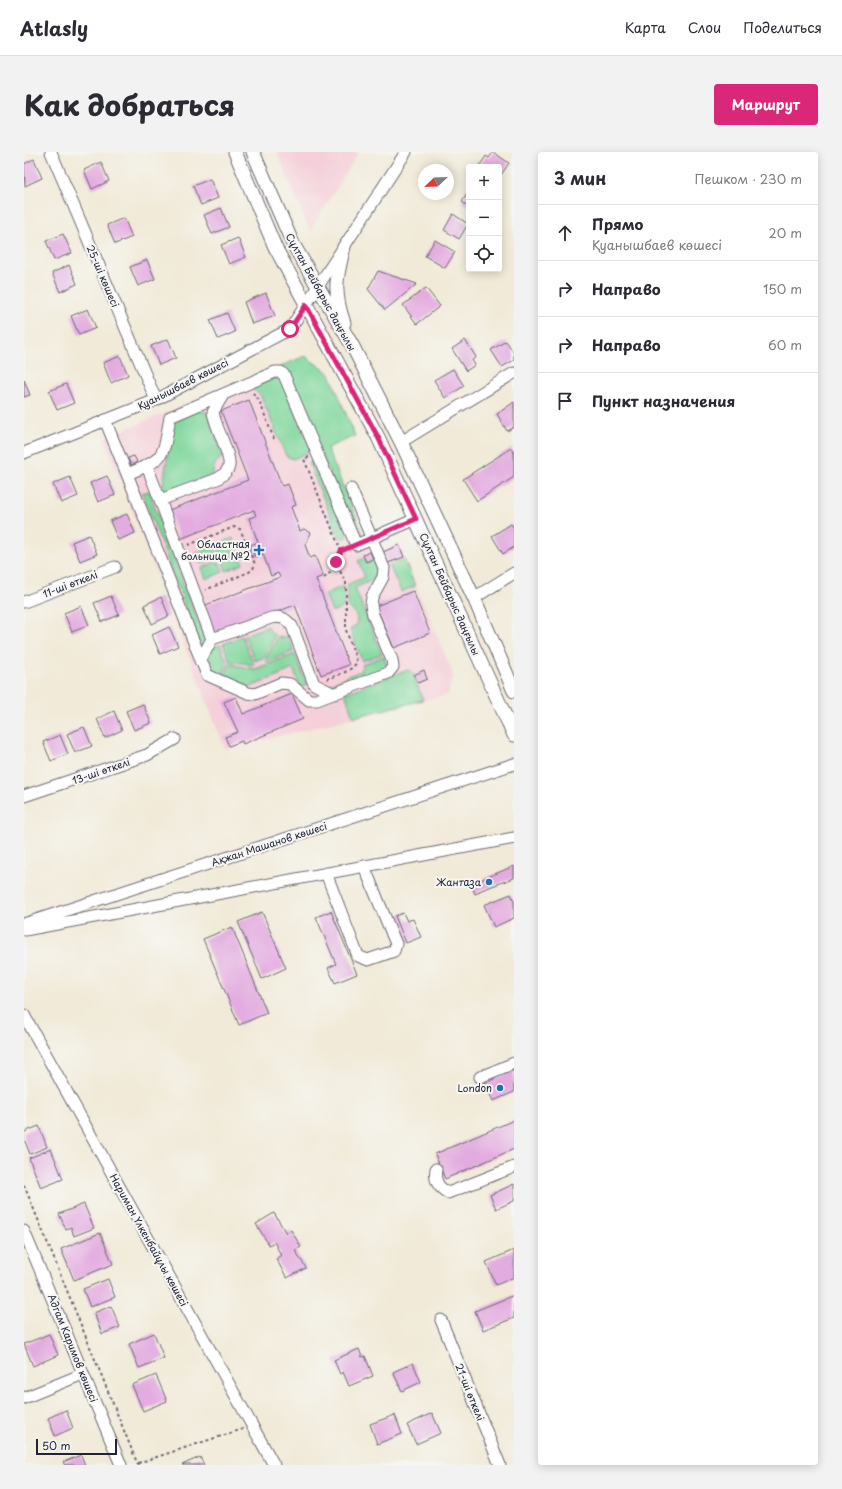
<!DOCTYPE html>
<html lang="ru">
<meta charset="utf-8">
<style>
:root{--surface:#fff;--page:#f2f2f3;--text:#2b2b33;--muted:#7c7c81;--line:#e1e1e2;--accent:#db2777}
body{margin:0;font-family:"Playpen Sans",sans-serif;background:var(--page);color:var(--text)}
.controls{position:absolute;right:12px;top:12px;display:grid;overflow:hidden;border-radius:4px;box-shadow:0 2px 10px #0003}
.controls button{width:36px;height:36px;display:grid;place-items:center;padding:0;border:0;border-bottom:1px solid var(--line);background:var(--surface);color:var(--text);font:20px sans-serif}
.compass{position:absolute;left:394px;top:12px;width:36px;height:36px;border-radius:50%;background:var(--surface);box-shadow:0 2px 10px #0003;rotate:247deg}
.scale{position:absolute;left:12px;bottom:10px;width:81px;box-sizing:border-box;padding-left:4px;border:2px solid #22223b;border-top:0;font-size:11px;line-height:14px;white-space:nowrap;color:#22223b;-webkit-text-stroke:3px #f6f6f2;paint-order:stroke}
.stop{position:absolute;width:12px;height:12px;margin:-9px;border:3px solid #db2777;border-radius:50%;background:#fff}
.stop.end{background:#db2777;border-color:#fff;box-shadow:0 1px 4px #0008}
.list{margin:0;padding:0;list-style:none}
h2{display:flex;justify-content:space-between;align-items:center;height:52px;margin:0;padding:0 16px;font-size:17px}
h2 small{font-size:13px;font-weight:400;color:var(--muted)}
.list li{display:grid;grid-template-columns:26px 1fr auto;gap:12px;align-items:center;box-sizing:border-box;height:56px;padding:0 16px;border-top:1px solid var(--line)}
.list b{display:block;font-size:15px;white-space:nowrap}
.list p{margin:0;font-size:13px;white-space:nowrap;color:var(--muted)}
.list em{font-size:13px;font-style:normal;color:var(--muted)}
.icon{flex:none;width:22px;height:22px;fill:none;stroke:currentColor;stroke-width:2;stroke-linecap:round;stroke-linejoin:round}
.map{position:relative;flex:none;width:490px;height:1313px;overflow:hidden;border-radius:4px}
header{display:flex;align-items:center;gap:24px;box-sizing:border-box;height:56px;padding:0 20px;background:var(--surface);border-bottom:1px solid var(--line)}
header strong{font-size:19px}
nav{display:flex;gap:22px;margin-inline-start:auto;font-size:14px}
.intro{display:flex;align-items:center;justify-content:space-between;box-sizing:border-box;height:96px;padding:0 24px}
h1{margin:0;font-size:28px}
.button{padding:10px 18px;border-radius:4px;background:var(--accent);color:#fff;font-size:14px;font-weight:700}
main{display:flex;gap:24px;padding:0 24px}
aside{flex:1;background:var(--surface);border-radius:4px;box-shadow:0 2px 10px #0003}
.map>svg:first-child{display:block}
.built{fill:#f5cfd9}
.green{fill:#80d79c;stroke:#517c6c}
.building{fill:#e3ace0}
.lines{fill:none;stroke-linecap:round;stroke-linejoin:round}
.minor-casing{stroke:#6a6872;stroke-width:13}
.major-casing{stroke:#6a6872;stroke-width:15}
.path{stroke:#6a6872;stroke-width:2;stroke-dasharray:3 3;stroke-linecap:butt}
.minor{stroke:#fff;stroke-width:11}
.major{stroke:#fff;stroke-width:13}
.route{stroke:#db2777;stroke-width:5}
.poi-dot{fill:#1f6fb2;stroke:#f6f6f2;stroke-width:1.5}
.labels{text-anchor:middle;stroke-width:4;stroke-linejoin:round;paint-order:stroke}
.street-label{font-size:10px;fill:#22223b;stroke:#f6f6f2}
.poi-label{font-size:10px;fill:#22223b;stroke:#f6f6f2;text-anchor:end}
</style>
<header>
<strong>Atlasly</strong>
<nav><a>Карта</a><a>Слои</a><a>Поделиться</a></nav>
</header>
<div class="intro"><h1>Как добраться</h1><a class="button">Маршрут</a></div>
<main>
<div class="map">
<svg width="490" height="1313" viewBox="0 0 490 1313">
<rect width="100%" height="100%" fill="#f6f6f2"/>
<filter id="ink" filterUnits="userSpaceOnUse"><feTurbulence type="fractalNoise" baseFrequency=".025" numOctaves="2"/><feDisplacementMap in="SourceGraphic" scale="8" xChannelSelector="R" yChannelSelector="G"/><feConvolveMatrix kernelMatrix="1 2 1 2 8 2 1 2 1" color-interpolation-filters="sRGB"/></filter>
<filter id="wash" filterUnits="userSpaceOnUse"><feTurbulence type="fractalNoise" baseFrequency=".012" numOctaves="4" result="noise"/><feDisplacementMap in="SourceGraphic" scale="16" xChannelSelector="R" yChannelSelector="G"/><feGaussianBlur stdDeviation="0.9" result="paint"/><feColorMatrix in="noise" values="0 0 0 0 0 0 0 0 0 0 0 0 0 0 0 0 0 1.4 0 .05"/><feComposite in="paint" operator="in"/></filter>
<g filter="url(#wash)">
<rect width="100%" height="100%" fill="#f1ead8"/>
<path class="built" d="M253 0H335L286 79Z
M281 204 306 222 331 284 303 296 349 404 375 392 429 522 424 543 201 597 80 286Z"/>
<path class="green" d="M281 204 306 222 331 284 303 296 339 382 335 383 332 382 261 217 257 214Z
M256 224 287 297 285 300 269 307 262 304 237 244 227 235Z
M174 256 183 261 199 305C192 310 189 313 189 322L145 340C140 340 137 339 134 334L139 332 149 268Z
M288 308H293L324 383 321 386H316L285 312Z
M125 339 181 488 177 495 118 341Z
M209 386 214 398 200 403 199 401 196 402 192 393Z
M189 394 193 403 190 404V407L177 412 172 401Z
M215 401 219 412 202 419 199 410 202 409 201 406Z
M340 406 342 411 350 408 353 421 348 428 331 436 358 502 338 509 326 478 332 473C334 465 332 459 324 456V432L341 425 334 409Z
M380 407 391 434 377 440 365 413Z
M191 410 193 412 196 411 199 420 182 427 178 416Z
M320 434V455L308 460 301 442Z
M244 474 247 481 251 483 241 505 231 509 220 483Z
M218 484 230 513 206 509 199 492Z
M254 484 259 486 264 484 270 499 243 510 242 507Z
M196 493 203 510 199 525 188 519 182 506 186 497Z
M271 502 283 533 277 536 269 517 227 535 201 525 205 512 231 517Z
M360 504 363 516 311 537 302 534 336 519 339 512Z
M384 518 389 521 399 548 329 565 321 541Z"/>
<g id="blocks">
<path class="building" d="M469 0 485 11 475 26V15H459L456 13 462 4 465 6Z
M10 7 18 26 1 34 0 12Z
M77 10 85 29 68 37 60 18Z
M186 27 194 46 177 53 169 34Z
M445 39V55L438 50Z
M197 56 205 75 188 82 180 63Z
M429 62 444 72 435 87 420 78Z
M100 66 108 85 91 92 83 73Z
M39 82 48 101 30 108 22 89Z
M214 86 222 105 205 112 197 93Z
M411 88 431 100 421 116 401 104Z
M123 108 131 127 114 134 106 115Z
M45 113 53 132 36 140 28 121Z
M354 119 393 132 361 158 344 137Z
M402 136 416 154 393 172 379 153Z
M242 141 251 164 228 172 220 150Z
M64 157 72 176 55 183 47 164Z
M203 161 211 180 194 187 186 168Z
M144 187 152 206 135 213 127 194Z
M441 188 452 205 448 208 451 213 442 219 428 197Z
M482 189 490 201V208L478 215 467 198Z
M96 204 104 223 87 231 79 211Z
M429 217 440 234 421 246 410 228Z
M0 228 6 243 0 245Z
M42 232 50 251 33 258 25 239Z
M225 248 258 334 264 332 272 353 267 355 276 379 280 377 287 381 281 393 286 406 291 404 299 424 292 427 325 513 297 523 271 453 190 484 179 454 256 425 254 421 247 424 239 402 231 405 226 393 234 390 225 366 232 364 230 358 156 387 145 358 224 328 197 259Z
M490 250V275L483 279 473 262Z
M487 296 490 301V325L453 349 439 327Z
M110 304 113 310 107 313 104 306Z
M83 324 91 343 74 350 66 331Z
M46 325 54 344 37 351 29 332Z
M103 362 111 381 94 388 86 369Z
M487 372 490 376V395L479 402 468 384Z
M65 383 73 402 56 409 48 390Z
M375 393 380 405 364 411 359 400Z
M346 400 349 407 342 410 339 403Z
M389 439 406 481 370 496 352 454Z
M87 444 95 463 78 470 70 451Z
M137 445 145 464 128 472 120 453Z
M57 454 65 473 48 480 40 461Z
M145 475 154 494 136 502 128 483Z
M400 518 403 527 394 531 390 523Z
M268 542 279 567 219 592 218 589 205 594 201 585 214 580 200 550 212 545 219 562Z
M119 552 127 571 110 578 102 559Z
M90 559 98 578 81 586 73 567Z
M60 575 68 594 51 601 43 582Z
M36 583 44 602 27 609 19 590Z
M490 714V726L455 739 456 740 451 742 447 732Z
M487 742 490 749V766L470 775 460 753Z
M307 759 333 822 311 831 304 816 312 812 292 765Z
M238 760 262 816 238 827 214 770Z
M379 761 383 769 389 767 397 785 382 791 371 764Z
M208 775 243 861 215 873 179 787Z
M490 918V940L469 949 461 931Z
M490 968V997L421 1027 411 1002Z
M15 974 23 995 6 1002 0 987V980Z
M27 997 39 1027 17 1036 5 1006Z
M490 1032V1049L472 1057 466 1043Z
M60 1052 70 1076 50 1084 47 1075 42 1077 35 1062Z
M250 1061 262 1081 267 1078 277 1095 271 1098 282 1116 263 1126 252 1107 257 1103 250 1090 245 1093 232 1072Z
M76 1081 89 1112 50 1128 37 1097Z
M490 1098V1125L472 1133 462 1110Z
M84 1127 91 1145 66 1155 59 1137Z
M490 1143V1166L459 1178 451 1159Z
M87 1154 96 1175 78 1182 70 1161Z
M130 1181 140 1206 115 1216 105 1192Z
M25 1182 34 1203 9 1214 0 1192Z
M335 1197 338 1205 341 1204 349 1224 325 1234 319 1220 316 1222 310 1208Z
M389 1211 397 1230 378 1239 369 1220Z
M132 1223 143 1249 119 1259 108 1233Z
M42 1258 49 1276 31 1284 24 1266Z
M408 1261 417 1281 392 1292 383 1273Z
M371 1263 378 1282 353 1292 346 1272Z
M57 1303 61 1313H41L39 1310Z
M176 1305 180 1313H158Z"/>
</g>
</g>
<g filter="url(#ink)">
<use href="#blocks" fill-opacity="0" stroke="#6a6872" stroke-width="1"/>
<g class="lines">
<g class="minor-casing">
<path id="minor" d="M27 0 132 248
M81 268 103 322
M377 290 490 221
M0 301 132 248 266 177 382 0
M123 314 136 348 193 327C198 324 204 320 205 314 207 302 191 275 189 260L199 243
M327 337 360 416 359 425 348 445 347 453 349 463 368 508 369 515 364 521 293 548H285L266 532 257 531 231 542 224 541 183 523 103 322C142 307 139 305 146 265L251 220H257L260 223 332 393 392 367
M136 348 188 487 247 466C257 464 261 466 268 474L290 532 310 542
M450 446 490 421
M0 450 91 415
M176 509 188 487
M0 644 123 603 151 587
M302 721 334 804 344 808 370 799 372 792 340 714
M0 772 490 612
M1 778 490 686
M0 863 250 1313
M456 925 490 911
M412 1017C410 1029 414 1035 424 1041L490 1015
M0 1079 97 1313
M417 1168 476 1313
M0 1246 59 1222"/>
</g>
<g class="major-casing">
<path id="major" d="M211 0 251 95 354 285 490 583
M229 0 269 92 328 193 377 290 450 446 490 539
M320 171C309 140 312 126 320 95"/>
</g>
<path class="path" d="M229 241 235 248 251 290
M285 305 280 307 317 399
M164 393 210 375 216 377 231 412 229 417 225 420 181 438
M300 426 307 420 317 399 323 397
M303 527C313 523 327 520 333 510L322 478V431L312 411
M0 1033 114 1313
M114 1311 219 1277"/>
<use href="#minor" class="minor"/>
<use href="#major" class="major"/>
</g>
</g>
<g class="lines" filter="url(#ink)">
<path class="route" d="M266 177 282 153 354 285 392 367 317 399 312 410"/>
</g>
<g class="poi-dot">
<path d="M233 392h4v4h4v4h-4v4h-4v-4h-4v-4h4z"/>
<circle cx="465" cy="730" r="4"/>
<circle cx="476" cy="936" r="4"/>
</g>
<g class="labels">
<g class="street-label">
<text transform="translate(79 124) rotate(67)" y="4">25-ші көшесі</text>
<text transform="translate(297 140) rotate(61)" y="4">Сұлтан Бейбарыс даңғылы</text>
<text transform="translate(159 232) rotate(-27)" y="4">Қуанышбаев көшесі</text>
<text transform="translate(46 432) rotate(-21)" y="4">11-ші өткелі</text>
<text transform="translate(426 442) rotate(66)" y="4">Сұлтан Бейбарыс даңғылы</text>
<text transform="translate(77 619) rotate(-19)" y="4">13-ші өткелі</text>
<text transform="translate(245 692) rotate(-18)" y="4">Ақжан Машанов көшесі</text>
<text transform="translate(125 1088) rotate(61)" y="4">Нариман Үлкенбайұлы көшесі</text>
<text transform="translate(49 1196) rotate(68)" y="4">Адгам Каримов көшесі</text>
<text transform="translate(446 1240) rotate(68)" y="4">21-ші өткелі</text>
</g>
<g class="poi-label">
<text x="226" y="396">Областная<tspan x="226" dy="12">больница №2</tspan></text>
<text x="457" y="734">Жантаза</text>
<text x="468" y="940">London</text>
</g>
</g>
</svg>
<div class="controls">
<button>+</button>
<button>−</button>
<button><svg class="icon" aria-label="locate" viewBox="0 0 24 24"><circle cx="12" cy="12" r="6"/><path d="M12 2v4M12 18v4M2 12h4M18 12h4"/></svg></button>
</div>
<svg class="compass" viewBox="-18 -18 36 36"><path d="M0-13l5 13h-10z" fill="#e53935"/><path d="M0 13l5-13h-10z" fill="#7c7c81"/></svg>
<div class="scale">50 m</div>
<div class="stop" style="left:266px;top:177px"></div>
<div class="stop end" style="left:312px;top:410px"></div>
</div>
<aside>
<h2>3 мин<small>Пешком · 230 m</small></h2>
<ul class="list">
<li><svg class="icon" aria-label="ahead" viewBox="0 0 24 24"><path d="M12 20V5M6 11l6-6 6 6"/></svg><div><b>Прямо</b><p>Қуанышбаев көшесі</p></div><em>20 m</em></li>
<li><svg class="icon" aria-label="right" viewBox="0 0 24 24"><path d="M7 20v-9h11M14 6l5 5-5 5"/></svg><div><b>Направо</b></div><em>150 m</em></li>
<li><svg class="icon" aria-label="right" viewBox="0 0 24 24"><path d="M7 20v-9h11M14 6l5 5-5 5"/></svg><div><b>Направо</b></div><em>60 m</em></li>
<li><svg class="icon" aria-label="arrive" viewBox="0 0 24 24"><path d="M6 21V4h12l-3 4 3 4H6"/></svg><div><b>Пункт назначения</b></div></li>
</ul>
</aside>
</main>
